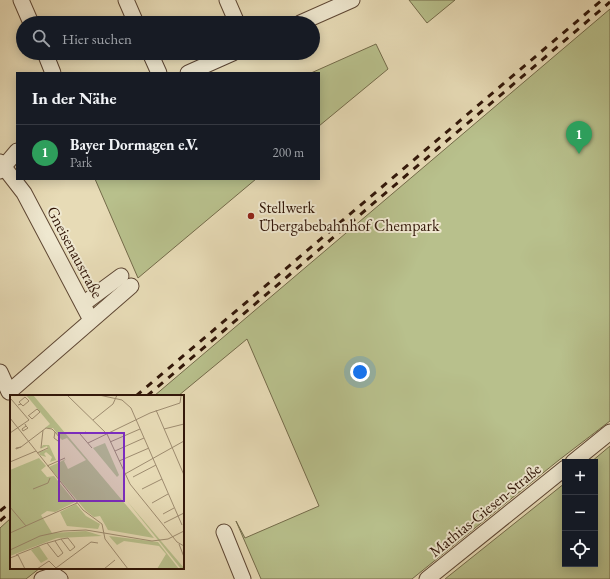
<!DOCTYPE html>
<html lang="de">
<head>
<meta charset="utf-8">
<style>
	:root { --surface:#171b24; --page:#20242c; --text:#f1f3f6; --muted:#9ea1a6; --line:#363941; --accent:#8c9099 }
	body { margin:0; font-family:"EB Garamond",serif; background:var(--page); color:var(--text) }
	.controls { position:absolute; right:12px; bottom:12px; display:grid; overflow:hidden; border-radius:0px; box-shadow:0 2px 10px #0003 }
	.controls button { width:36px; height:36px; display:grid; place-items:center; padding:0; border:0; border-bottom:1px solid var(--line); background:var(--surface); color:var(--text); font:20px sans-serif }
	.you { position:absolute; left:360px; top:372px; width:14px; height:14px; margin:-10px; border:3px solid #fff; border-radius:50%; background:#1a73e8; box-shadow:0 0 0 6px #1a73e833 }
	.badge { display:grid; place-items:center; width:26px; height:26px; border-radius:50%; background:var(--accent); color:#fff; font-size:13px; font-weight:700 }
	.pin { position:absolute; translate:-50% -33px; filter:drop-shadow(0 1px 2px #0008) }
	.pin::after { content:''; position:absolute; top:21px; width:14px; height:12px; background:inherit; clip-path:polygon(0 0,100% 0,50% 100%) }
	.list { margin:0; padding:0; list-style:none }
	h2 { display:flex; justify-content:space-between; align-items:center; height:52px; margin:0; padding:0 16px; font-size:17px }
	h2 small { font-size:13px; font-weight:400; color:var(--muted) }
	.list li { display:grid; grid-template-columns:26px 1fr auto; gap:12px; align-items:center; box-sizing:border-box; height:56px; padding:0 16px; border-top:1px solid var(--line) }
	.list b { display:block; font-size:15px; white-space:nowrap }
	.list p { margin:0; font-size:13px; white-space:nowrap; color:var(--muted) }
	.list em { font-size:13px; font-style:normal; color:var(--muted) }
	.icon { flex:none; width:22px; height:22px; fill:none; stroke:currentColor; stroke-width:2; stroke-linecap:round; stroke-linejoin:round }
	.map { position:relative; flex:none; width:610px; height:579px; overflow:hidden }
	.search { position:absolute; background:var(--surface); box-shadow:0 2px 10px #0003; left:16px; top:16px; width:304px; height:44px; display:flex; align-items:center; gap:10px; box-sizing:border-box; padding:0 14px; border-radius:22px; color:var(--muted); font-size:15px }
	.panel { position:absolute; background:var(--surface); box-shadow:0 2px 10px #0003; left:16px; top:72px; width:304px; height:108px; border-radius:0px }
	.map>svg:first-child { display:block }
	.green { fill:#b8c08c; stroke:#746b4a }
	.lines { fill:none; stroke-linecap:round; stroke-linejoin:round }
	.minor-casing { stroke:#5e4734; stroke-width:17 }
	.minor { stroke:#efe8d0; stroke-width:15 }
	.rail { stroke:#311608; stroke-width:3; stroke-dasharray:7 7; stroke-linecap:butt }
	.poi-dot { fill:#8f2418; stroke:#efe8d0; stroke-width:1.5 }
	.labels { text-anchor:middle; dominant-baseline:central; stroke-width:4; stroke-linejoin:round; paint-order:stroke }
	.poi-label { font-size:16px; fill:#311608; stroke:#efe8d0; text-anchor:start }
	.street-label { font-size:16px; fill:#311608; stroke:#efe8d0 }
	.inset-road { fill:none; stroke:#9e8c70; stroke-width:1 }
	.view { fill:#7b2cbf; fill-opacity:0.15; stroke:#7b2cbf; stroke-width:2 }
	.inset-edge { fill:none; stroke:#311608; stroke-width:2 }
</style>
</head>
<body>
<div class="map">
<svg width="610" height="579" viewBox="0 0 610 579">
	<rect width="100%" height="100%" fill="#e7dbb6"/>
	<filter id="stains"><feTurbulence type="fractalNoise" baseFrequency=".005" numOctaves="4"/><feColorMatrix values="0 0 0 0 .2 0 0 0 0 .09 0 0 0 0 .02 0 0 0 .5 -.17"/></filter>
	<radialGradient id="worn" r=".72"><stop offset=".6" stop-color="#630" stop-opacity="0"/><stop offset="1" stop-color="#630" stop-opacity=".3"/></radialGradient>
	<g class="green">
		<polygon points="409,0 455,0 427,23"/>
		<polygon points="610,9 610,421 559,460 412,579 261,579 236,521 245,538 319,506 247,339 178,396 154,396"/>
		<polygon points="376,44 388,69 319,126 319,73 311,73"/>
		<polygon points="95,179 256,179 138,278"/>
		<polygon points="610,446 610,579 445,579 565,483 565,564 595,564 595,462 591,462"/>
		<polygon points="11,518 11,568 40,568 26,579 0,579 0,528"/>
	</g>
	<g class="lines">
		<g class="minor-casing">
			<g id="minor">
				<polyline points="21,0 31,23"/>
				<polyline points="126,0 136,23"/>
				<polyline points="227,0 237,23"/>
				<polyline points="300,23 352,0"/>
				<polyline points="45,53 53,73"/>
				<polyline points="150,53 159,73"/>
				<polyline points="188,73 233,53"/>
				<polyline points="0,162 24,193 91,320"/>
				<polyline points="0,171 17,151"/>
				<polyline points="83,304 121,276"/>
				<polyline points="0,372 9,392 131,286"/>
				<polyline points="573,462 610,432"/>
				<polyline points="224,532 243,579"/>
				<polyline points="42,579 54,575 60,579"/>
				<polyline points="427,579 565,468"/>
			</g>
		</g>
		<use href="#minor" class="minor"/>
		<g class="rail">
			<polyline points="136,396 602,0"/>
			<polyline points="147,396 610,2"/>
			<polyline points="0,511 11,502"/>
			<polyline points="0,521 11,511"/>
		</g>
	</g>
	<circle class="poi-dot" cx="251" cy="216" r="4"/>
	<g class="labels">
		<g class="poi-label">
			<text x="259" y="207">Stellwerk<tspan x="259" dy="18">Übergabebahnhof Chempark</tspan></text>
		</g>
		<g class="street-label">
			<text transform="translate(75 252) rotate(62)">Gneisenaustraße</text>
			<text transform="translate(485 510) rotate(-39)">Mathias-Giesen-Straße</text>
		</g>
	</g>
	<g transform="translate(10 395)">
		<rect width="174" height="174" fill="#e7dbb6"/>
		<path d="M16,0H23L144,143L98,135L90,121L84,122L76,116L39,72L56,64L54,66L58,74L76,65L57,43L52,45L43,33H35L40,29ZM95,48L109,80L107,82L83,53ZM33,50H39L46,65L40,67L42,62L36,57L34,59L35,60L36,62L30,60L29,57L38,54L37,51L30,54ZM29,63L36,71L31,75L37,82L44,81L65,107L45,117L37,116L31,120L42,138L76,136L92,141L47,143L0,161V75ZM117,106L174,173V174H171ZM66,109L76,121L90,129L88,134L57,131L50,117ZM99,141L148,147L169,174H147L156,159L149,151L114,146L107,150ZM29,151L38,164L31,168L21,155Z" fill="#b8c08c"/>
		<path class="inset-road" d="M57,0L97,39L120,89L167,147L174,151M89,0L112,5L121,13L172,130M8,10L11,9L13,11L19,6L15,2L9,7L11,9M146,15L174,80M18,21L27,14L30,17L22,24L19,21M0,23L73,115L92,129L95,144L118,174M83,25L103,9L107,0M15,29L16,31L18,33L13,36L12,34L16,31M154,34L174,29M76,37L70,39L82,53M0,38L19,25L1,4M100,47L130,34M78,48L140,18L170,8L171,1M11,52L6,53V54L11,52L36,33L42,34L45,37L50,43L48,46L44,43L45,37M31,53L33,35M105,56L134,43M27,58L38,53M109,66L139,53M0,67L26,56M37,71L55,63M115,79L174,46M123,82L146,70M23,94L38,88L40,83M132,94L152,84M142,108L158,99M0,112L16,131M153,119L164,113M154,128L174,118M0,138L67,108M37,148L48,162L53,158L45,146M169,149L174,162M0,155L30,141L53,136L76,135L142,146L158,144L174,136M6,160L34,149L51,144L58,143L65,152L60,156L51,144M0,163L8,160L15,174M46,173L81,147L88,148M27,174L39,166L47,174M94,174L105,165"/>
		<path class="view" d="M49,38H114V106H49Z"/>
		<rect width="174" height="174" class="inset-edge"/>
	</g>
	<rect width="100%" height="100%" filter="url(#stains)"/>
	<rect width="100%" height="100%" fill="url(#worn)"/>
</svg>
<div class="controls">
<button>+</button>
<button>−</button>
<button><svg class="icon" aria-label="locate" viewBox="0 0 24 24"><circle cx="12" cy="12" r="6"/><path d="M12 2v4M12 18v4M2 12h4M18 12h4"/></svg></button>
</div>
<div class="you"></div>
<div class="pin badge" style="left:579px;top:154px;background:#2e9e5b">1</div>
<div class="search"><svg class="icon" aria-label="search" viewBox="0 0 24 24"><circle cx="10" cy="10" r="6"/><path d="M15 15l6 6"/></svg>Hier suchen</div>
<section class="panel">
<h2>In der Nähe<small></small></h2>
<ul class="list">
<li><span class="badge" style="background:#2e9e5b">1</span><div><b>Bayer Dormagen e.V.</b><p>Park</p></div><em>200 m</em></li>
</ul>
</section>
</div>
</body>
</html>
